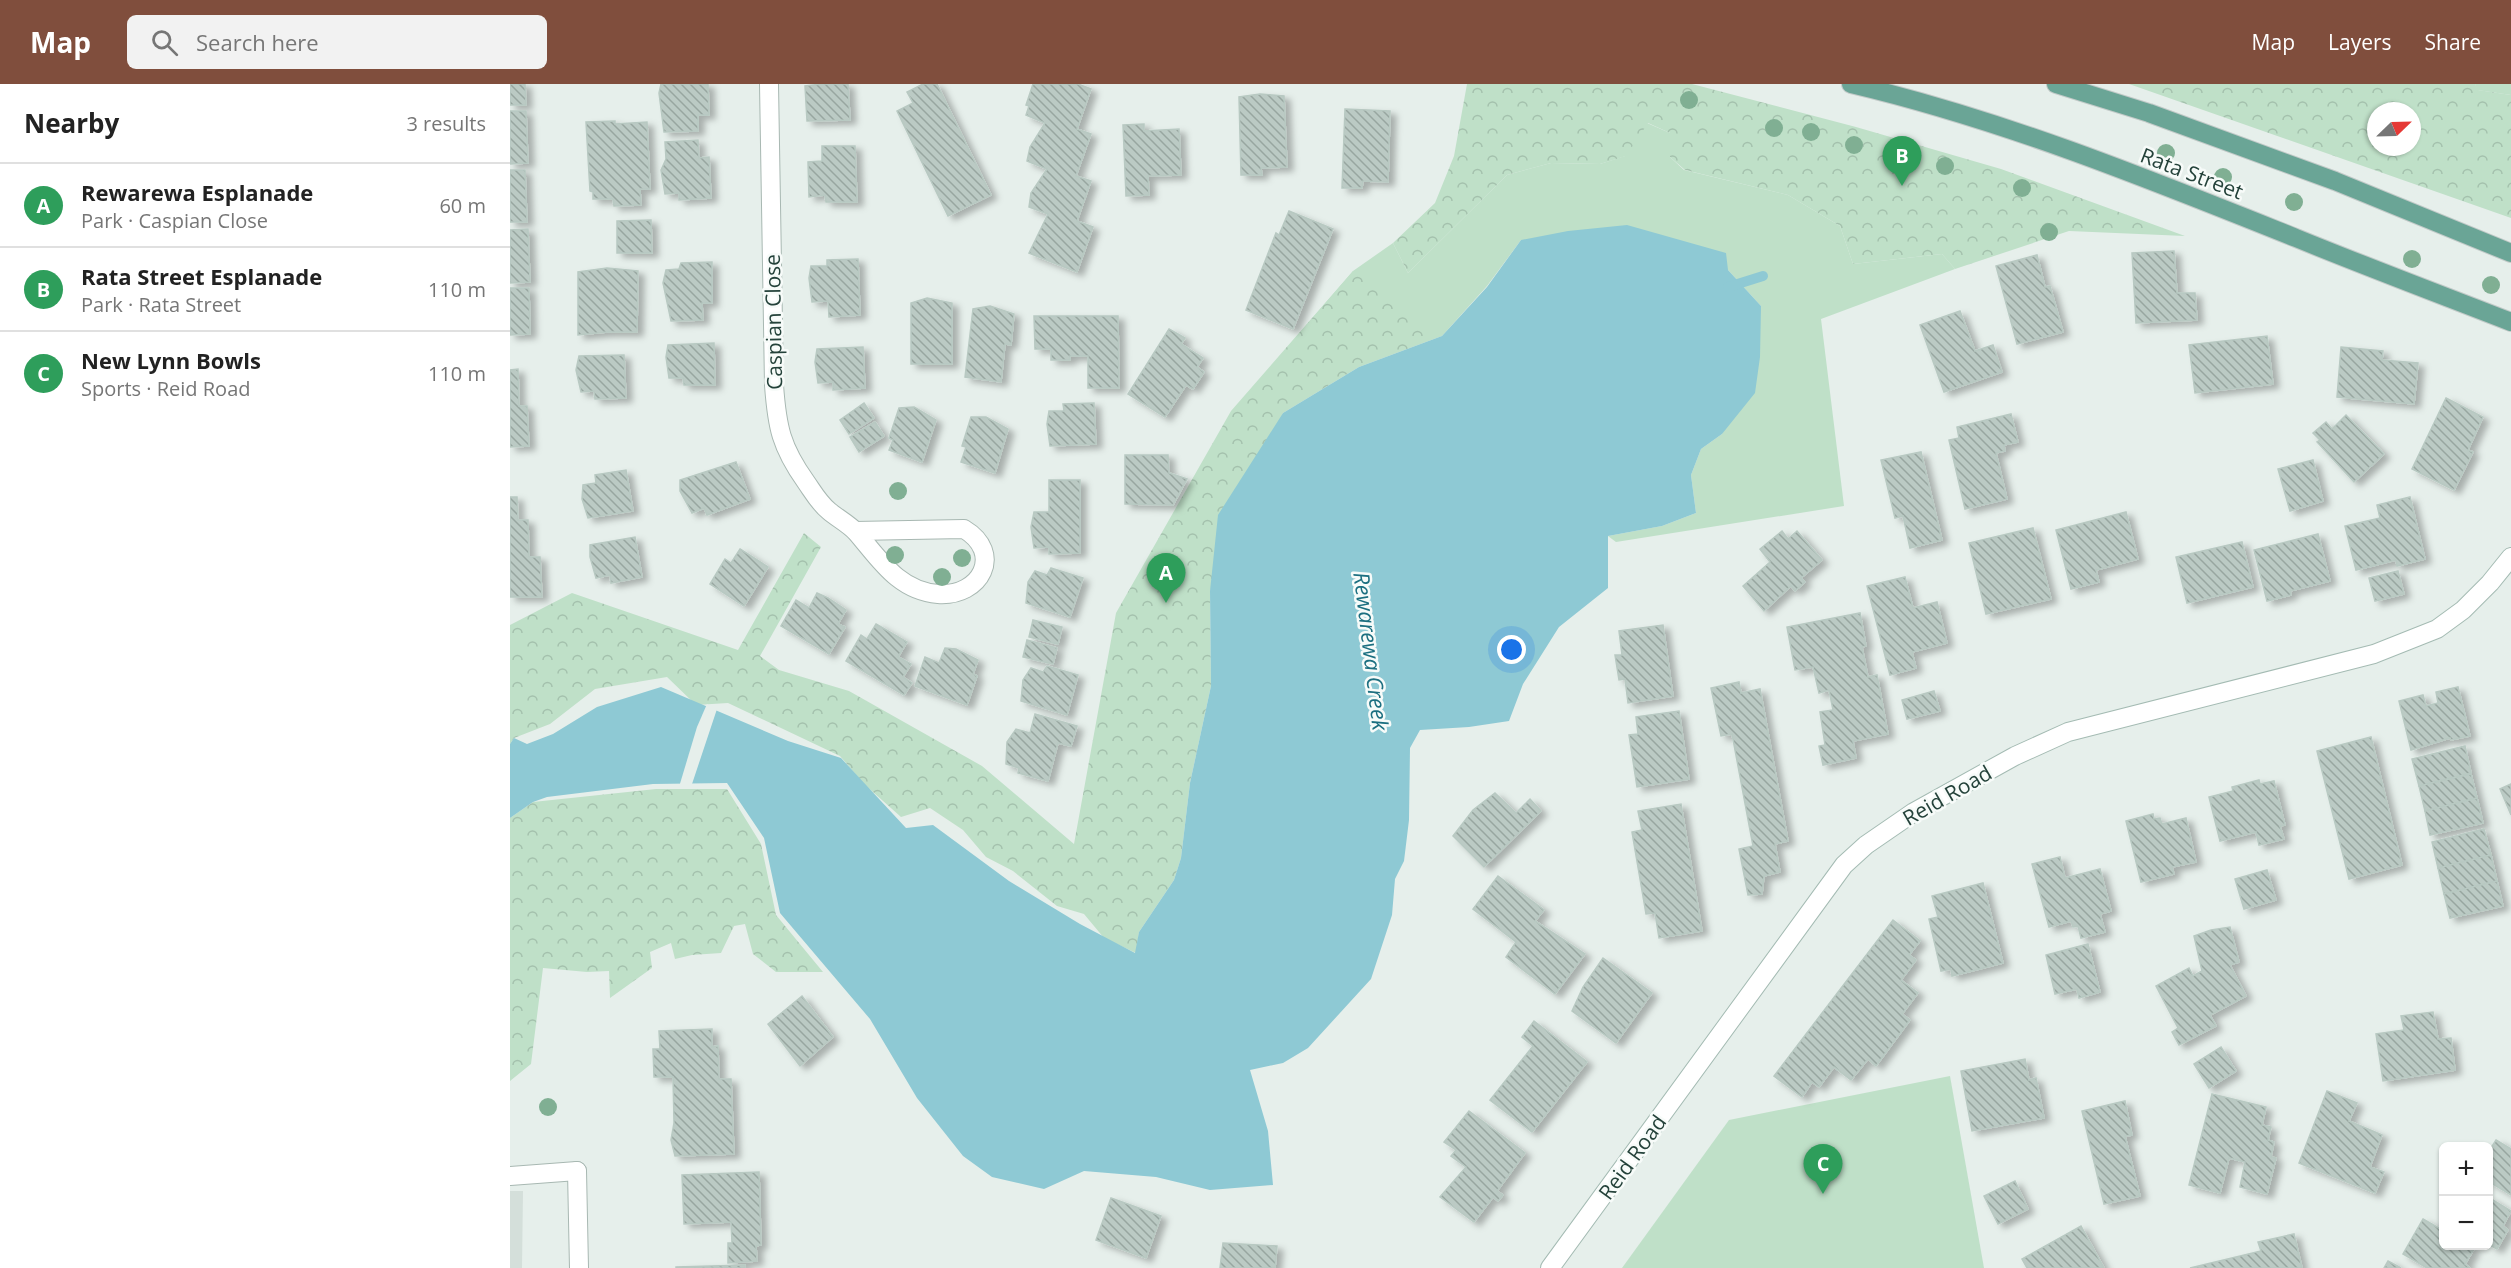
<!DOCTYPE html>
<html lang="en">
<head>
<meta charset="utf-8">
<style>
	:root { --surface:#fff; --page:#f2f2f2; --text:#222; --muted:#767676; --line:#e0e0e0; --accent:#804e3d }
	body { margin:0; font-family:"Open Sans",sans-serif; background:var(--page); color:var(--text) }
	.controls { position:absolute; right:18px; bottom:18px; display:grid; overflow:hidden; border-radius:9px; box-shadow:0 2px 4px #0004 }
	.controls button { width:54px; height:54px; display:grid; place-items:center; padding:0; border:0; border-bottom:2px solid var(--line); background:var(--surface); color:var(--text); font:30px sans-serif }
	.compass { position:absolute; left:1857px; top:18px; width:54px; height:54px; border-radius:50%; background:var(--surface); box-shadow:0 2px 4px #0004; rotate:67deg }
	.you { position:absolute; left:1002px; top:566px; width:21px; height:21px; margin:-15px; border:4px solid #fff; border-radius:50%; background:#1a73e8; box-shadow:0 0 0 9px #1a73e833 }
	.badge { display:grid; place-items:center; width:39px; height:39px; border-radius:50%; background:var(--accent); color:#fff; font-size:20px; font-weight:700 }
	.pin { position:absolute; translate:-50% -50px; filter:drop-shadow(0 2px 3px #0008) }
	.pin::after { content:''; position:absolute; top:32px; width:21px; height:18px; background:inherit; clip-path:polygon(0 0,100% 0,50% 100%) }
	.list { margin:0; padding:0; list-style:none }
	h2 { display:flex; justify-content:space-between; align-items:center; height:78px; margin:0; padding:0 24px; font-size:26px }
	h2 small { font-size:20px; font-weight:400; color:var(--muted) }
	.list li { display:grid; grid-template-columns:39px 1fr auto; gap:18px; align-items:center; box-sizing:border-box; height:84px; padding:0 24px; border-top:2px solid var(--line) }
	.list b { display:block; font-size:22px; white-space:nowrap }
	.list p { margin:0; font-size:20px; white-space:nowrap; color:var(--muted) }
	.list em { font-size:20px; font-style:normal; color:var(--muted) }
	.icon { flex:none; width:33px; height:33px; fill:none; stroke:currentColor; stroke-width:2; stroke-linecap:round; stroke-linejoin:round }
	.map { position:relative; flex:none; width:2001px; height:1184px; overflow:hidden }
	header { display:flex; align-items:center; gap:36px; box-sizing:border-box; height:84px; padding:0 30px; background:var(--accent); color:#fff }
	header strong { font-size:28px }
	nav { display:flex; gap:33px; margin-inline-start:auto; font-size:21px }
	.search { width:420px; height:54px; background:var(--page); display:flex; align-items:center; gap:15px; box-sizing:border-box; padding:0 21px; border-radius:9px; color:var(--muted); font-size:22px }
	main { display:flex }
	aside { flex:1; background:var(--surface) }
	.map>svg:first-child { display:block }
	.built { fill:#d4dfda }
	.grass { fill:#bfe0c8 }
	.forest { fill:url(#forest-crowns); fill-rule:evenodd }
	.water { fill:#8ec9d4 }
	.pier { fill:#e6efeb }
	.lines { fill:none; stroke-linecap:round; stroke-linejoin:round }
	.stream { stroke:#8ec9d4; stroke-width:10 }
	.building { fill:url(#building-back-hatch); stroke:#b8c9c2; stroke-width:1.5; filter:url(#shadow) }
	.lane-casing { stroke:#a8b8b2; stroke-width:20 }
	.street-casing { stroke:#a8b8b2; stroke-width:20 }
	.secondary-casing { stroke:#a4bbb3; stroke-width:20 }
	.primary-casing { stroke:#c2cac8; stroke-width:20 }
	.lane { stroke:#fff; stroke-width:18 }
	.street { stroke:#fff; stroke-width:18 }
	.secondary { stroke:#fff; stroke-width:18 }
	.primary { stroke:#6aa596; stroke-width:18 }
	.tree { fill:#80af93 }
	.labels { text-anchor:middle; dominant-baseline:central; stroke-width:5; stroke-linejoin:round; paint-order:stroke }
	.street-label { font-size:21px; fill:#24423a; stroke:#f7fbf9 }
	.water-label { font-size:22px; font-style:italic; fill:#1c6f80; stroke:#f7fbf9 }
</style>
</head>
<body>
<header>
<strong>Map</strong>
<div class="search"><svg class="icon" aria-label="search" viewBox="0 0 24 24"><circle cx="10" cy="10" r="6"/><path d="M15 15l6 6"/></svg>Search here</div>
<nav><a>Map</a><a>Layers</a><a>Share</a></nav>
</header>
<main>
<aside>
<h2>Nearby<small>3 results</small></h2>
<ul class="list">
<li><span class="badge" style="background:#2e9e5b">A</span><div><b>Rewarewa Esplanade</b><p>Park · Caspian Close</p></div><em>60 m</em></li>
<li><span class="badge" style="background:#2e9e5b">B</span><div><b>Rata Street Esplanade</b><p>Park · Rata Street</p></div><em>110 m</em></li>
<li><span class="badge" style="background:#2e9e5b">C</span><div><b>New Lynn Bowls</b><p>Sports · Reid Road</p></div><em>110 m</em></li>
</ul>
</aside>
<div class="map">
<svg width="2001" height="1184" viewBox="0 0 2001 1184">
	<defs>
		<pattern id="forest-crowns" width="20" height="18" patternUnits="userSpaceOnUse" patternTransform="scale(1.5)"><rect width="20" height="18" fill="#bfe0c8"/><path d="M2 6a3 3 0 1 1 6 0M12 15a3 3 0 1 1 6 0" fill="none" stroke="#a4c1ad"/></pattern>
		<pattern id="building-back-hatch" width="6" height="6" patternUnits="userSpaceOnUse" patternTransform="scale(1.5)"><rect width="6" height="6" fill="#bbcac4"/><path d="M-1 5l2 2M0 0l6 6M5-1l2 2" fill="none" stroke="#98a6a0"/></pattern>
		<filter id="shadow"><feDropShadow dx="6" dy="4" stdDeviation="3" flood-color="#0004"/></filter>
	</defs>
	<rect width="100%" height="100%" fill="#e6efeb"/>
	<polygon class="built" points="0,1107 13,1107 12,1184 0,1184"/>
	<g class="grass">
		<polygon points="1965,0 2001,0 2001,11 1967,6"/>
		<polygon points="1137,39 1160,49 1160,73 1174,86 1278,111 1330,142 1343,180 1432,170 1445,185 1311,235 1334,422 1106,458 1098,452 1152,442 1186,429 1181,391 1191,365 1212,350 1251,222 1218,186 1011,156 977,202 932,252 774,267 843,187 883,159 898,189 997,91 1041,79 1090,80 1115,72"/>
		<polygon points="1440,992 1474,1184 1112,1184 1219,1036"/>
	</g>
	<g class="forest">
		<polygon points="957,0 1182,0 1346,43 1491,85 1675,152 1559,147 1445,185 1432,170 1343,180 1330,142 1278,111 1175,86 1160,73 1160,49 1138,39 1116,72 1090,80 1041,79 997,91 898,189 883,159 925,119 944,72"/>
		<path d="M1619,0H1965L1968,6L2001,11V134ZM1866,27H1902V63H1866Z"/>
		<polygon points="843,187 932,252 849,283 773,329 700,507 701,602 680,699 671,774 664,796 629,848 626,869 594,854 574,830 547,822 503,787 476,773 453,746 420,724 391,733 354,700 330,672 218,619 186,621 157,593 85,605 40,640 4,654 0,660 0,541 62,509 228,566 294,449 311,463 250,572 269,586 339,607 472,682 564,760 606,529 721,327"/>
		<polygon points="146,705 217,705 251,760 266,831 313,888 266,888 243,870 235,840 224,842 211,869 182,871 165,875 161,859 140,868 142,884 100,914 99,887 77,888 33,884 21,980 0,997 0,734 23,718"/>
	</g>
	<polygon class="water" points="1117,141 1216,169 1218,186 1251,222 1250,273 1245,309 1212,350 1191,365 1181,391 1186,429 1152,442 1098,452 1098,504 1049,543 1013,600 999,637 959,643 910,646 900,664 899,736 894,777 885,795 882,831 861,895 798,964 773,979 740,986 758,1047 763,1101 700,1106 646,1093 574,1087 534,1105 482,1093 453,1072 407,1014 360,935 270,829 254,754 217,699 143,700 37,713 23,718 0,734 0,660 4,654 17,660 43,650 87,623 151,603 278,657 331,674 396,744 423,741 499,797 570,840 625,869 629,848 664,796 671,774 680,699 701,602 700,507 708,431 773,329 849,283 932,252 977,203 1011,156 1058,147"/>
	<polygon class="pier" points="197,620 207,625 181,703 169,703 187,643"/>
	<g class="lines">
		<polyline class="stream" points="1218,203 1253,192"/>
	</g>
	<g class="building">
		<polygon points="0,0 15,0 16,21 0,21"/>
		<polygon points="151,0 198,0 199,31 188,31 188,47 154,48 149,9"/>
		<polygon points="312,0 338,0 340,36 297,37 295,2"/>
		<polygon points="413,0 427,0 481,111 438,132 387,27 403,19 397,8"/>
		<polygon points="523,0 568,0 581,5 567,45 581,50 566,92 581,97 567,137 583,143 567,188 519,169 538,130 519,123 521,109 537,85 517,77 520,63 535,39 516,31 519,22 516,21"/>
		<polygon points="750,10 774,12 777,83 751,84 752,91 731,91 729,13"/>
		<polygon points="835,25 880,27 878,98 853,97 852,104 832,104"/>
		<polygon points="0,27 16,27 18,79 0,80"/>
		<polygon points="105,37 105,40 137,38 140,105 130,105 131,121 104,122 103,115 83,115 83,108 80,107 76,38"/>
		<polygon points="634,40 634,47 669,45 671,91 638,92 639,111 616,112 613,41"/>
		<polygon points="188,56 189,74 199,73 201,114 169,116 169,109 155,110 151,86 156,75 155,58"/>
		<polygon points="312,62 345,62 347,118 316,118 315,111 299,113 298,78 312,77"/>
		<polygon points="0,86 15,86 17,138 0,138"/>
		<polygon points="779,127 823,145 783,245 736,226 766,149 769,151"/>
		<polygon points="141,136 142,169 107,169 107,137"/>
		<polygon points="18,145 20,198 0,199 0,146"/>
		<polygon points="1664,167 1667,209 1685,209 1687,236 1626,239 1622,169"/>
		<polygon points="1527,171 1535,203 1540,202 1553,248 1507,260 1486,182"/>
		<polygon points="348,175 350,231 319,233 318,217 302,218 299,194 301,182 317,182 317,176"/>
		<polygon points="202,178 202,219 192,219 193,236 161,237 153,199 156,186 169,185 171,179"/>
		<polygon points="97,184 128,187 127,248 97,248 68,251 68,188"/>
		<polygon points="0,204 19,204 20,250 0,251"/>
		<polygon points="417,214 442,219 442,280 401,280 401,219"/>
		<polygon points="480,222 504,230 501,261 495,260 491,298 455,293 463,225"/>
		<polygon points="1450,227 1465,267 1483,261 1492,288 1434,308 1410,241"/>
		<polygon points="524,232 608,232 609,304 578,304 578,272 560,272 560,276 541,276 541,265 525,265"/>
		<polygon points="659,245 675,254 671,260 693,274 687,283 694,288 683,305 676,301 655,333 618,310"/>
		<polygon points="1757,252 1763,300 1685,309 1679,261"/>
		<polygon points="204,259 205,301 174,301 173,294 159,294 156,273 158,261"/>
		<polygon points="353,263 355,304 323,306 323,298 308,299 305,278 307,265"/>
		<polygon points="1831,263 1873,267 1872,276 1908,279 1904,320 1827,313"/>
		<polygon points="114,271 116,314 85,315 84,307 71,308 66,286 69,272"/>
		<polygon points="8,285 9,322 17,322 19,362 0,363 0,286"/>
		<polygon points="1936,314 1973,333 1958,366 1963,368 1944,406 1902,385"/>
		<polygon points="354,319 364,334 339,350 330,336"/>
		<polygon points="584,319 586,360 540,362 537,340 539,327 554,327 553,320"/>
		<polygon points="404,323 426,336 412,378 379,366 383,356 379,354 389,324"/>
		<polygon points="1501,330 1508,358 1494,361 1495,367 1486,369 1497,415 1455,425 1439,356 1449,354 1447,343"/>
		<polygon points="1836,331 1874,370 1844,398 1807,358 1810,356 1803,349 1816,338 1822,345"/>
		<polygon points="461,333 476,333 498,345 485,389 451,378 456,363 452,362"/>
		<polygon points="365,338 374,352 349,368 340,353"/>
		<polygon points="1411,368 1432,456 1400,464 1393,432 1385,434 1371,376"/>
		<polygon points="615,371 658,371 659,389 677,395 663,421 615,420"/>
		<polygon points="1803,376 1813,417 1780,427 1768,385"/>
		<polygon points="226,378 240,415 197,431 194,424 182,429 170,407 170,396"/>
		<polygon points="116,386 123,427 78,434 72,415 73,401 86,399 85,391"/>
		<polygon points="539,396 570,396 570,469 539,470 539,463 524,464 521,443 524,428 539,428"/>
		<polygon points="0,413 7,413 8,436 18,436 19,473 30,473 32,513 0,513"/>
		<polygon points="1900,413 1915,475 1887,482 1886,476 1846,486 1835,442 1870,434 1867,421"/>
		<polygon points="1616,428 1628,475 1586,486 1589,498 1561,505 1546,446"/>
		<polygon points="1523,444 1541,515 1476,530 1459,459"/>
		<polygon points="1272,447 1278,455 1287,447 1312,476 1291,494 1295,498 1285,507 1281,502 1254,527 1233,502 1260,478 1250,465"/>
		<polygon points="1808,450 1820,497 1780,507 1781,511 1757,517 1744,466"/>
		<polygon points="125,453 132,493 101,499 100,491 86,494 80,473 80,461"/>
		<polygon points="1732,458 1743,503 1677,519 1666,473"/>
		<polygon points="230,465 258,483 234,522 200,500 215,475 221,479"/>
		<polygon points="541,484 573,494 560,533 516,519 518,498 525,487 537,491"/>
		<polygon points="1888,487 1894,510 1865,517 1859,494"/>
		<polygon points="1395,493 1403,524 1427,518 1437,559 1402,568 1406,584 1380,591 1357,502"/>
		<polygon points="307,509 318,514 336,526 328,540 335,543 319,570 271,542 286,516 299,524"/>
		<polygon points="1350,529 1356,562 1352,563 1358,593 1367,591 1378,650 1343,657 1346,674 1313,681 1309,662 1315,661 1310,628 1323,626 1319,606 1309,609 1303,583 1285,586 1277,543"/>
		<polygon points="523,536 552,543 548,560 519,553"/>
		<polygon points="366,540 397,558 388,573 401,580 393,593 402,599 394,611 336,577 351,551 357,555"/>
		<polygon points="1153,541 1163,612 1118,619 1115,595 1109,596 1105,571 1112,571 1109,547"/>
		<polygon points="517,556 547,564 543,580 513,573"/>
		<polygon points="435,564 446,565 468,576 463,590 467,592 457,621 405,602 415,573 429,579"/>
		<polygon points="537,582 568,591 557,631 511,617 513,596 521,584 533,588"/>
		<polygon points="1229,598 1231,609 1250,605 1278,757 1265,760 1270,788 1254,792 1252,810 1238,811 1229,765 1243,762 1222,650 1211,652 1201,604"/>
		<polygon points="1948,603 1960,652 1941,656 1940,654 1901,666 1889,617 1913,611 1916,622 1928,619 1926,608"/>
		<polygon points="1424,607 1430,627 1397,635 1392,616"/>
		<polygon points="1169,627 1179,695 1127,703 1119,651 1128,650 1126,633"/>
		<polygon points="525,630 567,642 561,662 548,659 538,697 508,689 509,684 496,680 497,658 506,645 520,649"/>
		<polygon points="1861,653 1892,781 1839,795 1807,667"/>
		<polygon points="1955,662 1961,689 1909,702 1902,675"/>
		<polygon points="1961,690 1967,714 1915,727 1909,702"/>
		<polygon points="1749,696 1750,700 1764,697 1775,741 1770,742 1774,755 1749,761 1746,748 1710,757 1699,713 1723,707 1722,703"/>
		<polygon points="2001,700 2001,731 1990,705"/>
		<polygon points="985,709 1006,729 1020,715 1031,727 974,783 943,752 963,726"/>
		<polygon points="1967,714 1973,739 1920,751 1915,727"/>
		<polygon points="1171,720 1192,847 1149,854 1145,829 1136,830 1122,748 1132,746 1128,727"/>
		<polygon points="1643,730 1644,735 1650,734 1652,740 1676,734 1686,778 1662,783 1664,790 1631,798 1616,737"/>
		<polygon points="1974,745 1981,771 1928,784 1922,758"/>
		<polygon points="1981,771 1987,797 1934,810 1928,784"/>
		<polygon points="1550,773 1555,794 1590,785 1601,827 1590,830 1595,848 1571,854 1568,842 1563,843 1561,837 1539,843 1522,780"/>
		<polygon points="1757,786 1766,816 1734,825 1725,795"/>
		<polygon points="988,792 1034,826 1025,837 1075,870 1045,910 996,873 1006,858 963,825"/>
		<polygon points="1987,797 1993,822 1940,834 1934,810"/>
		<polygon points="1473,799 1493,879 1442,892 1441,885 1431,887 1419,835 1428,833 1422,812"/>
		<polygon points="1383,836 1410,857 1399,871 1406,876 1391,896 1408,909 1392,930 1400,936 1366,982 1358,975 1341,996 1324,983 1309,1003 1302,998 1292,1013 1264,992"/>
		<polygon points="1720,843 1729,878 1720,881 1736,912 1700,931 1706,942 1669,961 1662,948 1668,944 1646,902 1679,884 1683,892 1692,887 1684,852 1701,846"/>
		<polygon points="1578,860 1590,908 1569,914 1567,905 1545,910 1536,871"/>
		<polygon points="1093,874 1142,909 1106,959 1062,927 1073,903"/>
		<polygon points="292,912 323,953 290,982 258,940"/>
		<polygon points="1923,928 1928,955 1941,954 1945,986 1873,997 1866,950 1894,946 1891,932"/>
		<polygon points="1024,937 1077,978 1022,1048 980,1016 1023,962 1012,953"/>
		<polygon points="202,945 202,963 208,962 209,995 221,995 224,1070 165,1072 161,1056 164,1039 163,993 144,993 143,965 150,965 149,947"/>
		<polygon points="1711,963 1726,987 1699,1004 1684,980"/>
		<polygon points="1515,975 1519,996 1526,994 1534,1034 1462,1047 1451,987"/>
		<polygon points="1817,1007 1847,1019 1839,1037 1872,1051 1860,1083 1874,1088 1865,1109 1789,1079"/>
		<polygon points="1702,1010 1756,1023 1752,1041 1761,1043 1758,1056 1764,1058 1761,1073 1766,1074 1757,1110 1730,1103 1735,1078 1719,1074 1710,1109 1679,1101"/>
		<polygon points="1615,1017 1622,1051 1615,1052 1630,1112 1594,1120 1572,1027"/>
		<polygon points="959,1027 1015,1069 987,1107 993,1111 988,1117 983,1113 964,1138 930,1113 956,1083 941,1072 946,1066 934,1058"/>
		<polygon points="1986,1056 2001,1065 2001,1111 1978,1097 1978,1064 1981,1064"/>
		<polygon points="249,1088 251,1161 246,1162 247,1177 218,1179 218,1159 222,1159 221,1138 174,1140 172,1091"/>
		<polygon points="1505,1097 1518,1125 1488,1140 1474,1112"/>
		<polygon points="1978,1113 2001,1127 1993,1142 1998,1146 1987,1165 1978,1160"/>
		<polygon points="601,1114 651,1132 636,1174 586,1156"/>
		<polygon points="1913,1135 1934,1147 1934,1162 1958,1162 1964,1165 1955,1180 1960,1184 1917,1184 1893,1170"/>
		<polygon points="1571,1142 1594,1184 1517,1184 1512,1175"/>
		<polygon points="1784,1150 1792,1184 1680,1184 1751,1167 1748,1158"/>
		<polygon points="713,1159 767,1162 765,1184 710,1184"/>
		<polygon points="1878,1177 1891,1184 1874,1184"/>
		<polygon points="235,1181 235,1184 166,1184 166,1183"/>
	</g>
	<g class="lines">
		<g class="lane-casing">
			<polyline id="lane" points="0,1092 67,1087"/>
		</g>
		<g class="street-casing">
			<g id="street">
				<path d="M259,0L264,301C267,343 271,363 296,398C303,408 309,419 319,427C327,434 339,440 347,449C370,476 389,507 428,510C471,513 494,469 454,445L345,447"/>
				<polyline points="67,1087 69,1184"/>
			</g>
		</g>
		<g class="secondary-casing">
			<polyline id="secondary" points="1040,1184 1334,781 1356,761 1404,728 1505,672 1558,648 1864,570 1927,545 1953,526 1980,499 2001,473"/>
		</g>
		<g class="primary-casing">
			<g id="primary">
				<path d="M1341,0C1494,36 1641,96 1786,154C1857,183 1929,210 2001,238"/>
				<polyline points="1546,0 1639,29 1825,97 2001,169"/>
			</g>
		</g>
		<use href="#lane" class="lane"/>
		<use href="#street" class="street"/>
		<use href="#secondary" class="secondary"/>
		<use href="#primary" class="primary"/>
	</g>
	<g class="tree">
		<circle cx="1179" cy="16" r="9"/>
		<circle cx="1264" cy="44" r="9"/>
		<circle cx="1301" cy="48" r="9"/>
		<circle cx="1344" cy="61" r="9"/>
		<circle cx="1386" cy="67" r="9"/>
		<circle cx="1656" cy="69" r="9"/>
		<circle cx="1435" cy="82" r="9"/>
		<circle cx="1713" cy="93" r="9"/>
		<circle cx="1512" cy="104" r="9"/>
		<circle cx="1784" cy="118" r="9"/>
		<circle cx="1539" cy="148" r="9"/>
		<circle cx="1902" cy="175" r="9"/>
		<circle cx="1981" cy="201" r="9"/>
		<circle cx="388" cy="407" r="9"/>
		<circle cx="385" cy="471" r="9"/>
		<circle cx="452" cy="474" r="9"/>
		<circle cx="432" cy="493" r="9"/>
		<circle cx="38" cy="1023" r="9"/>
	</g>
	<g class="labels">
		<g class="street-label">
			<text transform="translate(1682 89) rotate(21)">Rata Street</text>
			<text transform="translate(263 238) rotate(-91)">Caspian Close</text>
			<text transform="translate(1437 711) rotate(-30)">Reid Road</text>
			<text transform="translate(1122 1073) rotate(-54)">Reid Road</text>
		</g>
		<g class="water-label">
			<text transform="translate(862 567) rotate(83)">Rewarewa Creek</text>
		</g>
	</g>
</svg>
<div class="controls">
<button>+</button>
<button>−</button>
</div>
<svg class="compass" viewBox="-18 -18 36 36"><path d="M0-13l5 13h-10z" fill="#e53935"/><path d="M0 13l5-13h-10z" fill="#767676"/></svg>
<div class="you"></div>
<div class="pin badge" style="left:656px;top:519px;background:#2e9e5b">A</div>
<div class="pin badge" style="left:1392px;top:102px;background:#2e9e5b">B</div>
<div class="pin badge" style="left:1313px;top:1110px;background:#2e9e5b">C</div>
</div>
</main>
</body>
</html>
